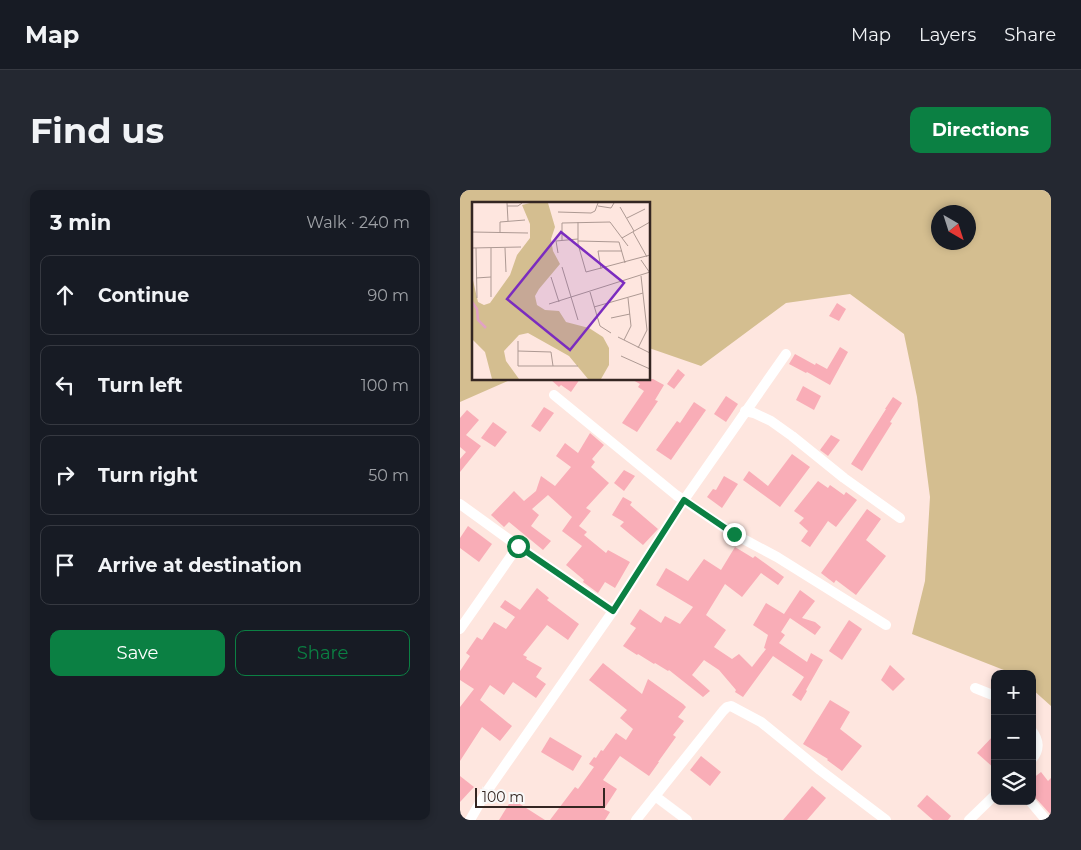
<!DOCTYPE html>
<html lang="en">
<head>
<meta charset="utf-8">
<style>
	:root { --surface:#171b24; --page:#242831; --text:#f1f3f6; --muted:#9ea1a6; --line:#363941; --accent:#0b8043 }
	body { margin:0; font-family:Montserrat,sans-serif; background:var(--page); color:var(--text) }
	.controls { position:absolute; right:15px; bottom:15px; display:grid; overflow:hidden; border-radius:10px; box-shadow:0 2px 8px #0003 }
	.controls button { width:45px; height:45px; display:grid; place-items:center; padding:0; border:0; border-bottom:1px solid var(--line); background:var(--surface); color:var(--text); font:25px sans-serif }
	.compass { position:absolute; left:471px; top:15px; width:45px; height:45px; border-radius:50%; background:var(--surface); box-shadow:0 2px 8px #0003; rotate:141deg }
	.scale { position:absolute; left:15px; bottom:12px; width:130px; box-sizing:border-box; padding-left:5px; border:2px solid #342622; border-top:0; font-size:14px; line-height:18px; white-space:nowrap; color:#342622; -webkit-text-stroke:4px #f9f9f9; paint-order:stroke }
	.stop { position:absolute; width:15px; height:15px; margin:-11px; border:4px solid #0b8043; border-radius:50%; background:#fff }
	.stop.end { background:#0b8043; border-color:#fff; box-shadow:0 1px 5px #0008 }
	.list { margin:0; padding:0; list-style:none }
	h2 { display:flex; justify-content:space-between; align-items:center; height:65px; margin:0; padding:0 20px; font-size:21px }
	h2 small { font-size:16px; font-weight:400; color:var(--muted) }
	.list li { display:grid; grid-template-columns:32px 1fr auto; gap:15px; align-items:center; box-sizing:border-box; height:80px; margin:0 10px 10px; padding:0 10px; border:1px solid var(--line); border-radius:10px }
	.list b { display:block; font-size:19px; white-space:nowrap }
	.list em { font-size:16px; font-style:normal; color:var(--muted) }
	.actions { display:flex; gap:10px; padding:15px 20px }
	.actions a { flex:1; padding:11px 0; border:1px solid var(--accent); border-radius:10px; text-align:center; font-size:18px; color:var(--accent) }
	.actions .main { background:var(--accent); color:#fff }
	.icon { flex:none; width:28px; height:28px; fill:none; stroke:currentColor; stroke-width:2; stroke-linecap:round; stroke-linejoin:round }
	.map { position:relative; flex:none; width:591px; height:630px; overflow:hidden; border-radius:10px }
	header { display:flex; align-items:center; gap:30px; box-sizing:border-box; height:70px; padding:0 25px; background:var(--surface); border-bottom:1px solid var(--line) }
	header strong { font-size:24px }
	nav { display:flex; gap:28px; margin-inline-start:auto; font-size:18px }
	.intro { display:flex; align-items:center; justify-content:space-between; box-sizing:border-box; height:120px; padding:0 30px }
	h1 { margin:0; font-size:35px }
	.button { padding:12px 22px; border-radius:10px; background:var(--accent); color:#fff; font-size:18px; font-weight:700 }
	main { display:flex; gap:30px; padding:0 30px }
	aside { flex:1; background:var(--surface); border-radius:10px; box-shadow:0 2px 8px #0003 }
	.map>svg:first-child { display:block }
	.green { fill:#d4be90; fill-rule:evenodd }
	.building { fill:#f9adb7 }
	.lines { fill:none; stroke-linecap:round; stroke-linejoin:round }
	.street { stroke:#fff; stroke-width:10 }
	.route { stroke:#0b8043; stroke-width:6 }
	.inset-river { fill:none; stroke:#e1a1c4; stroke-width:2.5 }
	.inset-road { fill:none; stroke:#ad9993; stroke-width:1 }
	.view { fill:#7b2cbf; fill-opacity:0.15; stroke:#7b2cbf; stroke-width:2.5 }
	.inset-edge { fill:none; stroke:#342622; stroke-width:2.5 }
</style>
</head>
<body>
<header>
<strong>Map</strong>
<nav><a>Map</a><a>Layers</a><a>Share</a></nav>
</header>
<div class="intro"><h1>Find us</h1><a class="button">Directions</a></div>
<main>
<aside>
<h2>3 min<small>Walk · 240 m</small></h2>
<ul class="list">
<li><svg class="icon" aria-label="ahead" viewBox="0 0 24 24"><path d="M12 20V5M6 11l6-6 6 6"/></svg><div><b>Continue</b></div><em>90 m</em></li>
<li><svg class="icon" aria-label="left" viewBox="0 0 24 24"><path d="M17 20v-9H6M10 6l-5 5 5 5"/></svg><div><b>Turn left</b></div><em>100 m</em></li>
<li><svg class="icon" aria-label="right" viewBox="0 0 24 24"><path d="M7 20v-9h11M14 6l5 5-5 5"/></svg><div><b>Turn right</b></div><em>50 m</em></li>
<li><svg class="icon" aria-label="arrive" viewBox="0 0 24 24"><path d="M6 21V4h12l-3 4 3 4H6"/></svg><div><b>Arrive at destination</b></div></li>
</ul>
<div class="actions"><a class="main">Save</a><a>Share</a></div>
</aside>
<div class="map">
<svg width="591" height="630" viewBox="0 0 591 630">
	<rect width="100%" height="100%" fill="#fee6df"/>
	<path class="green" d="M0,0H591V516L572,499V484H554L452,444L465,391L470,307L457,207L444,144L390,104L326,113L241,176L189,158V14H14V189H52L0,212ZM478,22H508V52H478Z"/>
	<g class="building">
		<polygon points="377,113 386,119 379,131 369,126"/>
		<polygon points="380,157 388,162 370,195 347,182 346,183 329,174 335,164 355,175 356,173 367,179"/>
		<polygon points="218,179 225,185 214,199 207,194"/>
		<polygon points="90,189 120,189 111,202 101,195 99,197"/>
		<polygon points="171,189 193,189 204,195 195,210 198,211 177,242 162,233 184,201 178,197 180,194"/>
		<polygon points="343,196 361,206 354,220 336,210"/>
		<polygon points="266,206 278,214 266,232 254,224"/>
		<polygon points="433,207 442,213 430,232 432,233 402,281 391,274 426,219 425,219"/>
		<polygon points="234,212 246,220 211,270 196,260 217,231 220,233"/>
		<polygon points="84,217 94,223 80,242 71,236"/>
		<polygon points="7,220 19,230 6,245 21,256 0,282 0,269 6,262 0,257 0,228"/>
		<polygon points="33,232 47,242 35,257 21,248"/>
		<polygon points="130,243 144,255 132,269 135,272 131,277 149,293 126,318 131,321 119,336 127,342 124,345 146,363 148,360 170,372 155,398 145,392 138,403 123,392 124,390 106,375 122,356 102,341 112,327 88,305 72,319 79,325 71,336 91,351 83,360 49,332 44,337 31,325 54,301 64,311 76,301 81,286 95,296 111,277 96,266 105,253 118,263"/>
		<polygon points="371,245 380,250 368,266 360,260"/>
		<polygon points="332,264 350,277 320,317 283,290 289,281 308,296"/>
		<polygon points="164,280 175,286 164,301 154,293"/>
		<polygon points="264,286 278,294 262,318 247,307 253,299 256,300"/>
		<polygon points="358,291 368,298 370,295 384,305 386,302 397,310 376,337 368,331 350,357 341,351 348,341 339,333 344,328 334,321"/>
		<polygon points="163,307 172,312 170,315 198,339 183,355 160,336 164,332 152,325"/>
		<polygon points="407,319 421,329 406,350 426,366 396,405 376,390 374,393 361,383"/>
		<polygon points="8,336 32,354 19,372 0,358 0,348"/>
		<polygon points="275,357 293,368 295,366 324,387 318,395 301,383 282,407 265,394 246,425 266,440 254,457 272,469 279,464 292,477 306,459 304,458 308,445 293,435 306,413 324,424 340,400 355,411 342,428 355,432 361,437 355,445 330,428 321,442 325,445 319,453 347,472 351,463 363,470 346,500 347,501 341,511 332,505 344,487 313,466 283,507 275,502 276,500 259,480 244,470 232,485 250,501 243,507 209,480 208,481 195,473 194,474 178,464 177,465 163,456 176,438 170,434 180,419 201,433 205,426 220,434 233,417 196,395 206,378 228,391 244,369 261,380"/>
		<polygon points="77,398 89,408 87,410 119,434 108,450 87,435 63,465 67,467 66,469 82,478 76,487 86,494 76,508 53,492 44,505 30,495 20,510 52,536 40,551 22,537 0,571 0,517 14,499 0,490 0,481 10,466 6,463 17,447 22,450 34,432 46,439 55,427 40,417 45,410 60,420"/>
		<polygon points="389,430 402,439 382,470 369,461"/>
		<polygon points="143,473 182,504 188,489 223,514 226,517 218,527 224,531 213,545 216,547 198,572 199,572 189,586 160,566 143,590 157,599 144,619 150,622 145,630 90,630 115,597 118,599 134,577 129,574 134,567 136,568 141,560 143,561 156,543 166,550 173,539 160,528 167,520 129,490"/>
		<polygon points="430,475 445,489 433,501 421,490"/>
		<polygon points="370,510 390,522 380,539 402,556 382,581 367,570 368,569 343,554"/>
		<polygon points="535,544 535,579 517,563"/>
		<polygon points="90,547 122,566 113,581 81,562"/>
		<polygon points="241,566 261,582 250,596 230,580"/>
		<polygon points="581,582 588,591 591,588 591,625 572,604 572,589"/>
		<polygon points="0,586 14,597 0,612"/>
		<polygon points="352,596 366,608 347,630 323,630"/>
		<polygon points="467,605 491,626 488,630 473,630 457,616"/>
		<polygon points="52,609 85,630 39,630"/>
	</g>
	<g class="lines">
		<g class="street">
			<polyline points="94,205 216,305 274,344 317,367 426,435"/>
			<polyline points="285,221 294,223 311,231 332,246 384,288 440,328"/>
			<polyline points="0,314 58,356 153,421"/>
			<polyline points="0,439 58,356"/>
			<polyline points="515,498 535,506"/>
			<path d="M572,541C579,550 580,560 572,569"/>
			<polyline points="195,606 227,630"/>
			<polyline points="570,611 586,630"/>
			<polyline points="10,630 25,604 153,421 224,310 326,164"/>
			<polyline points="176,630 263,521 267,517 271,516 301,532 360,580 426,630"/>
			<polyline points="509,630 535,605"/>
		</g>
	</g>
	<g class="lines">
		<polyline class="route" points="58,356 153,421 224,310 274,344"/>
	</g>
	<g transform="translate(12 12)">
		<rect width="178" height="178" fill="#fee6df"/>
		<path d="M58,1H76L83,25L79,37L81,49L88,62L67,87L63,94L65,103L73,108L87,109L94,120L117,126L131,135L137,146V163L129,177H116L97,154L56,131L47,133L32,149L34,159L47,177H20L13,150L0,137V74L6,100L12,103L18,101L38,73L45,53L58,36V22L50,3Z" fill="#d4be90"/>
		<path class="inset-river" d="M0,100L5,107L6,118L14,126"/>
		<path class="inset-road" d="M35,1L36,19M35,4H46L50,1M126,4L139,6L142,1M148,5L162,29M86,10L119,11L123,9L126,1M155,16L173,7M106,20V42L114,70L178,53M0,30L56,31M28,30V20L53,18M161,30L175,55M150,36L178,20M90,38V21L138,20L156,44M106,39L147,40L153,61M0,46L49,45M4,46L5,96M33,46L34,70M86,51L84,39L106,37M169,58L178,71M90,65L106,118M129,67L126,49H150M79,75L87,100M4,76L19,75V46M118,90L128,124L139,131M19,95V75M77,102L178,70M122,105L171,91M139,116L158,112M146,135L178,151M152,138L159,124L156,96M46,139V164H106M166,146L175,128L169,74M46,149L79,150L81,164M149,154L178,167"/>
		<path class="view" d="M89,30L152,81L98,148L35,97Z"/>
		<rect width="178" height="178" class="inset-edge"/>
	</g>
</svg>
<div class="controls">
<button>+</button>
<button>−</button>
<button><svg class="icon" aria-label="layers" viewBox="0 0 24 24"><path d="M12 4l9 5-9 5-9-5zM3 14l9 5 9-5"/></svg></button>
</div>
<svg class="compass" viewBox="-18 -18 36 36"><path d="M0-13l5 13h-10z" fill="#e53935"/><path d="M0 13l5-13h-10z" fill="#9ea1a6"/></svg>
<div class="scale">100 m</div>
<div class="stop" style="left:58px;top:356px"></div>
<div class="stop end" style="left:274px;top:344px"></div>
</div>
</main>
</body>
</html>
